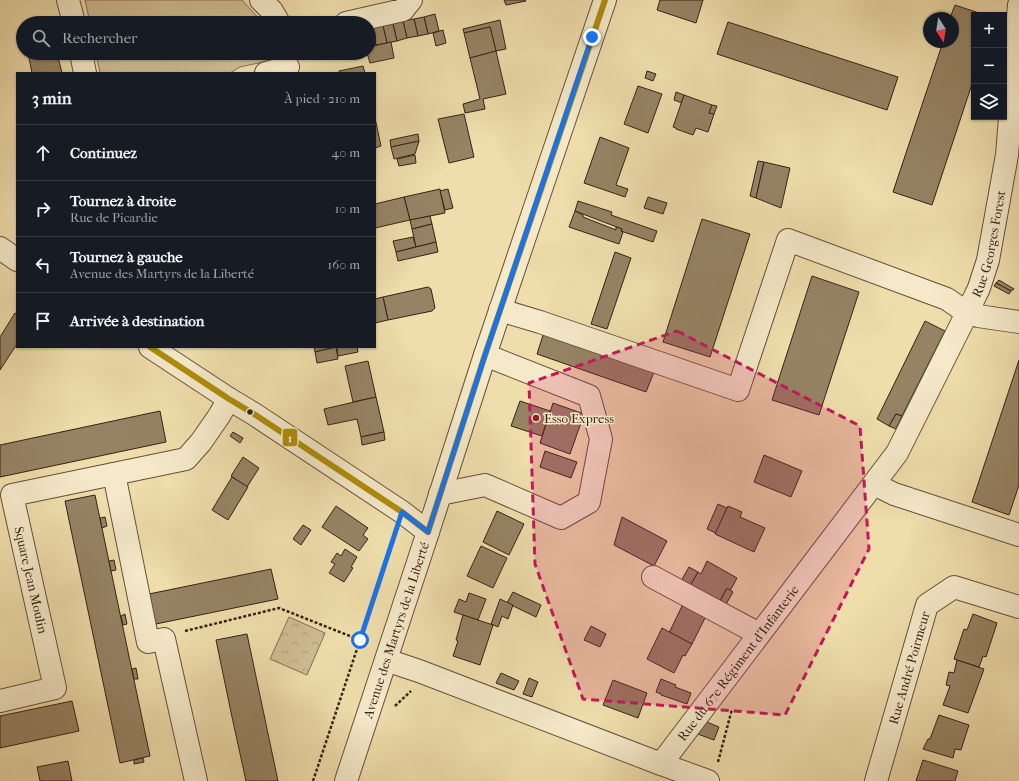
<!DOCTYPE html>
<html lang="fr">
<head>
<meta charset="utf-8">
<style>
	:root { --surface:#171b24; --page:#20242c; --text:#f1f3f6; --muted:#9ea1a6; --line:#363941 }
	body { margin:0; font-family:"IM FELL French Canon",serif; background:var(--page); color:var(--text) }
	.controls { position:absolute; right:12px; top:12px; display:grid; overflow:hidden; border-radius:0px; box-shadow:0 1px 3px #0004 }
	.controls button { width:36px; height:36px; display:grid; place-items:center; padding:0; border:0; border-bottom:1px solid var(--line); background:var(--surface); color:var(--text); font:20px sans-serif }
	.compass { position:absolute; left:923px; top:12px; width:36px; height:36px; border-radius:50%; background:var(--surface); box-shadow:0 1px 3px #0004; rotate:168deg }
	.stop { position:absolute; width:12px; height:12px; margin:-9px; border:3px solid #1a73e8; border-radius:50%; background:#fff }
	.stop.end { background:#1a73e8; border-color:#fff; box-shadow:0 1px 4px #0008 }
	.list { margin:0; padding:0; list-style:none }
	h2 { display:flex; justify-content:space-between; align-items:center; height:52px; margin:0; padding:0 16px; font-size:17px }
	h2 small { font-size:13px; font-weight:400; color:var(--muted) }
	.list li { display:grid; grid-template-columns:26px 1fr auto; gap:12px; align-items:center; box-sizing:border-box; height:56px; padding:0 16px; border-top:1px solid var(--line) }
	.list b { display:block; font-size:15px; white-space:nowrap }
	.list p { margin:0; font-size:13px; white-space:nowrap; color:var(--muted) }
	.list em { font-size:13px; font-style:normal; color:var(--muted) }
	.icon { flex:none; width:22px; height:22px; fill:none; stroke:currentColor; stroke-width:2; stroke-linecap:round; stroke-linejoin:round }
	.map { position:relative; flex:none; width:1019px; height:781px; overflow:hidden }
	.search { position:absolute; background:var(--surface); box-shadow:0 1px 3px #0004; left:16px; top:16px; width:360px; height:44px; display:flex; align-items:center; gap:10px; box-sizing:border-box; padding:0 14px; border-radius:22px; color:var(--muted); font-size:15px }
	.panel { position:absolute; background:var(--surface); box-shadow:0 1px 3px #0004; left:16px; top:72px; width:360px; height:276px; border-radius:0px }
	.map>svg:first-child { display:block }
	.grass { fill:#d0bd92; stroke:#836f54 }
	.park { fill:url(#park-crowns); stroke:#836f54 }
	.building { fill:#968364; stroke:#362115 }
	.lines { fill:none; stroke-linecap:round; stroke-linejoin:round }
	.minor-casing { stroke:#64503b; stroke-width:24 }
	.path { stroke:#362115; stroke-width:2.5; stroke-dasharray:3 2; stroke-linecap:butt }
	.minor { stroke:#f5e9c9; stroke-width:22 }
	.bus-1-casing { stroke:#f5e9c9; stroke-width:9 }
	.bus-1 { stroke:#ae8c0a; stroke-width:6 }
	.route { stroke:#1a73e8; stroke-width:5 }
	.marked { fill:#c2185b; fill-opacity:0.2; stroke:#c2185b; stroke-width:3; stroke-dasharray:8 5; stroke-linejoin:round }
	.bus-dot { fill:#362115; stroke:#f5e9c9; stroke-width:1.5 }
	.poi-dot { fill:#8f2418; stroke:#f5e9c9; stroke-width:1.5 }
	.labels { text-anchor:middle; dominant-baseline:central; stroke-width:3; stroke-linejoin:round; paint-order:stroke }
	.street-label { font-size:13px; fill:#362115; stroke:#f5e9c9 }
	.poi-label { font-size:13px; fill:#362115; stroke:#f5e9c9; text-anchor:start }
	.line-badge { stroke:#f5e9c9; stroke-width:1.5 }
	.badge-label { font-size:11px; text-anchor:middle; font-weight:bold; fill:#fff }
</style>
</head>
<body>
<div class="map">
<svg width="1019" height="781" viewBox="0 0 1019 781">
	<defs>
		<pattern id="park-crowns" width="20" height="18" patternUnits="userSpaceOnUse"><rect width="20" height="18" fill="#d0bd92"/><path d="M2 6a3 3 0 1 1 6 0M12 15a3 3 0 1 1 6 0" fill="none" stroke="#b3a27d"/></pattern>
	</defs>
	<rect width="100%" height="100%" fill="#efddac"/>
	<filter id="stains"><feTurbulence type="fractalNoise" baseFrequency=".005" numOctaves="4"/><feColorMatrix values="0 0 0 0 .2 0 0 0 0 .09 0 0 0 0 .02 0 0 0 .5 -.17"/></filter>
	<radialGradient id="worn" r=".72"><stop offset=".6" stop-color="#630" stop-opacity="0"/><stop offset="1" stop-color="#630" stop-opacity=".3"/></radialGradient>
	<g class="grass">
		<polygon points="85,0 242,0 263,23 90,23"/>
		<polygon points="96,53 275,53 277,59 240,67 230,73 100,73"/>
	</g>
	<polygon class="park" points="289,617 325,633 307,675 270,659"/>
	<g class="building">
		<polygon points="504,0 525,0 526,1 506,5"/>
		<polygon points="660,0 703,0 696,23 657,10"/>
		<polygon points="955,5 985,15 974,15 974,78 932,205 893,192 943,42 953,42 953,18 950,18"/>
		<polygon points="435,14 439,31 428,34 424,17"/>
		<polygon points="424,17 428,34 418,36 414,19"/>
		<polygon points="50,18 51,23 29,23"/>
		<polygon points="414,19 418,36 407,38 403,21"/>
		<polygon points="500,20 506,49 496,51 490,27 464,33 463,29"/>
		<polygon points="403,21 407,38 397,41 393,24"/>
		<polygon points="728,22 898,77 887,110 717,54"/>
		<polygon points="393,24 397,41 387,43 383,26"/>
		<polygon points="383,26 387,43 376,45 372,28"/>
		<polygon points="490,27 496,51 470,58 464,33"/>
		<polygon points="372,28 376,45 369,47 369,29"/>
		<polygon points="443,30 446,43 436,46 433,33"/>
		<polygon points="391,42 394,58 370,63 367,53 369,53 369,47"/>
		<polygon points="496,51 506,94 483,99 485,109 465,113 463,104 480,99 470,58"/>
		<polygon points="28,53 57,53 62,73 32,73"/>
		<polygon points="314,53 325,53 326,57 315,59"/>
		<polygon points="363,66 365,73 339,73 339,71"/>
		<polygon points="647,71 656,74 653,81 645,78"/>
		<polygon points="638,86 662,94 648,133 624,124"/>
		<polygon points="676,92 684,95 682,103 674,100"/>
		<polygon points="684,95 712,105 709,113 714,114 708,132 696,128 693,135 676,129 676,128 673,127"/>
		<polygon points="712,105 717,106 714,114 709,113"/>
		<polygon points="464,114 474,157 449,163 438,119"/>
		<polygon points="375,118 381,146 375,148"/>
		<polygon points="418,134 419,141 391,147 390,140"/>
		<polygon points="600,137 629,148 616,185 628,189 625,197 584,183"/>
		<polygon points="419,141 415,154 394,159 391,147"/>
		<polygon points="415,155 416,163 399,166 397,159"/>
		<polygon points="758,161 764,162 756,198 750,196"/>
		<polygon points="764,162 790,168 781,208 756,198"/>
		<polygon points="440,189 445,213 410,220 404,197"/>
		<polygon points="448,189 453,208 445,210 440,191"/>
		<polygon points="404,197 410,220 375,228 375,204"/>
		<polygon points="648,197 667,203 663,214 644,208"/>
		<polygon points="578,201 612,212 611,215 657,231 653,242 621,231 622,229 575,211"/>
		<polygon points="575,211 583,215 583,217 616,230 616,227 622,229 621,231 623,232 619,244 569,227"/>
		<polygon points="430,216 432,224 412,229 410,220"/>
		<polygon points="702,219 750,234 710,357 663,342"/>
		<polygon points="432,224 436,242 416,247 412,229"/>
		<polygon points="413,237 416,247 396,252 393,241"/>
		<polygon points="436,242 438,252 398,261 396,252"/>
		<polygon points="615,252 631,258 607,329 591,324"/>
		<polygon points="812,276 859,292 819,415 772,400"/>
		<polygon points="999,280 1014,289 1011,291 996,283"/>
		<polygon points="996,283 1011,291 1009,294 994,286"/>
		<polygon points="428,287 431,289 435,308 432,311 388,320 383,297"/>
		<polygon points="383,297 388,320 375,323 375,299"/>
		<polygon points="15,313 17,314 17,344 0,370 0,337"/>
		<polygon points="925,321 945,331 902,416 896,414 889,426 877,419"/>
		<polygon points="544,332 654,372 646,392 537,354"/>
		<polygon points="314,347 336,347 315,352"/>
		<polygon points="336,347 338,359 317,363 315,352"/>
		<polygon points="337,347 357,347 358,352 338,356"/>
		<polygon points="1019,360 1019,485 1009,515 972,502"/>
		<polygon points="368,361 376,397 353,402 345,366"/>
		<polygon points="376,397 384,432 361,437 357,419 328,425 324,409"/>
		<polygon points="520,401 550,411 542,436 511,426"/>
		<polygon points="553,403 584,414 570,454 540,443"/>
		<polygon points="160,411 166,442 0,477 0,445"/>
		<polygon points="896,414 902,416 896,429 889,426"/>
		<polygon points="233,432 243,438 240,443 230,436"/>
		<polygon points="384,432 385,440 362,445 361,437"/>
		<polygon points="545,451 577,462 571,478 540,467"/>
		<polygon points="764,455 802,471 791,497 754,482"/>
		<polygon points="243,457 259,468 247,487 231,476"/>
		<polygon points="232,477 248,487 228,520 212,510"/>
		<polygon points="95,495 150,756 120,763 65,501"/>
		<polygon points="718,504 727,508 716,533 707,529"/>
		<polygon points="336,506 368,528 363,535 368,539 359,551 322,527"/>
		<polygon points="728,506 742,512 740,517 765,528 754,552 715,534"/>
		<polygon points="497,511 524,524 509,555 483,542"/>
		<polygon points="105,517 107,526 102,528 100,518"/>
		<polygon points="622,517 667,541 654,566 614,545"/>
		<polygon points="303,525 311,530 301,545 293,539"/>
		<polygon points="481,546 507,558 493,588 467,576"/>
		<polygon points="345,549 357,557 351,567 353,568 344,582 329,573 335,564 331,562 337,553 341,556"/>
		<polygon points="114,560 116,570 111,571 109,561"/>
		<polygon points="707,561 737,578 730,591 727,588 719,603 690,586 698,572 701,574"/>
		<polygon points="689,567 698,572 690,586 681,581"/>
		<polygon points="271,569 278,599 151,625 144,595"/>
		<polygon points="727,588 733,592 725,606 719,603"/>
		<polygon points="513,592 541,605 536,617 507,603"/>
		<polygon points="469,593 486,599 478,620 454,612 459,599 466,602"/>
		<polygon points="500,599 513,605 508,619 502,616 498,627 491,624"/>
		<polygon points="684,602 707,614 692,644 669,633"/>
		<polygon points="125,614 127,624 123,625 121,616"/>
		<polygon points="973,614 997,623 986,657 983,656 979,667 954,659 964,629 967,630"/>
		<polygon points="463,615 493,625 480,665 453,656 458,641 456,640"/>
		<polygon points="591,626 606,634 600,647 584,640"/>
		<polygon points="662,628 692,644 685,656 683,655 674,673 647,659"/>
		<polygon points="247,634 278,781 246,781 232,717 216,640"/>
		<polygon points="957,660 984,669 968,713 943,705 950,686 946,685 949,672 954,673"/>
		<polygon points="136,668 138,679 134,679 132,669"/>
		<polygon points="501,673 519,681 514,690 496,683"/>
		<polygon points="529,678 538,682 532,697 523,694"/>
		<polygon points="661,679 676,685 675,687 691,693 687,704 661,695 661,694 656,692"/>
		<polygon points="613,680 647,693 638,718 603,705"/>
		<polygon points="72,701 79,731 0,748 0,716"/>
		<polygon points="939,715 969,725 961,750 955,749 953,758 923,749 928,739 930,739"/>
		<polygon points="697,718 719,727 714,740 692,732"/>
		<polygon points="143,758 144,762 134,764 134,760"/>
		<polygon points="923,760 958,771 955,781 916,781"/>
		<polygon points="68,761 72,781 40,781 37,767"/>
	</g>
	<g class="lines">
		<g class="minor-casing">
			<g id="minor">
				<polyline points="68,0 74,23"/>
				<polyline points="261,0 272,11 279,23"/>
				<polyline points="346,23 403,10 411,0"/>
				<polyline points="81,53 85,73"/>
				<polyline points="266,73 288,67"/>
				<polyline points="0,248 17,260"/>
				<polyline points="500,310 540,322 738,390 788,240 947,299 967,313 978,316 1019,322"/>
				<polyline points="150,347 229,399 254,414 402,512 428,532"/>
				<polyline points="114,474 148,642 164,639 196,781"/>
				<polyline points="874,484 894,494 1019,535"/>
				<polyline points="440,494 485,485 561,518 589,502 601,439 589,396 485,355"/>
				<polyline points="653,577 759,634"/>
				<path id="s1" d="M386,660L419,671L661,764L897,453L967,313L979,288L988,260L1007,155L1019,5"/>
				<polyline points="0,701 55,688 12,495 186,459 201,442 219,416 229,399"/>
				<polyline points="661,764 708,781"/>
				<path id="s2" d="M346,781L428,532L485,355L605,0"/>
				<path id="s3" d="M876,781L927,605L954,587L1019,607"/>
			</g>
		</g>
		<g class="path">
			<polyline points="185,631 279,608 360,640"/>
			<polyline points="395,706 411,691"/>
			<polyline points="718,762 732,709"/>
			<polyline points="313,781 395,535"/>
		</g>
		<use href="#minor" class="minor"/>
		<g class="bus-1-casing">
			<g id="bus-1">
				<polyline points="150,347 229,399 254,414 402,512 428,532"/>
				<polyline points="428,532 485,355 605,0"/>
			</g>
		</g>
		<use href="#bus-1" class="bus-1"/>
	</g>
	<g class="lines">
		<polyline class="route" points="360,640 402,512 428,532 485,355 592,37"/>
	</g>
	<path class="marked" d="M677,331L860,426L869,549L785,715L583,699L535,564L529,383Z"/>
	<circle class="bus-dot" cx="250" cy="412" r="3.5"/>
	<circle class="poi-dot" cx="536" cy="418" r="4"/>
	<g class="labels">
		<g class="street-label">
			<text stroke="none"><textPath href="#s1" startOffset="914">Rue Georges Forest</textPath></text>
			<text transform="translate(31 580) rotate(77)">Square Jean Moulin</text>
			<text stroke="none"><textPath href="#s2" startOffset="159">Avenue des Martyrs de la Liberté</textPath></text>
			<text stroke="none"><textPath href="#s1" startOffset="421">Rue du 67e Régiment d'Infanterie</textPath></text>
			<text stroke="none"><textPath href="#s3" startOffset="118">Rue André Poirmeur</textPath></text>
		</g>
		<g class="poi-label">
			<text x="544" y="418">Esso Express</text>
		</g>
	</g>
	<rect class="line-badge" x="282" y="428" width="16" height="19" rx="4" fill="#ae8c0a"/>
	<g class="badge-label">
		<text x="290" y="442">1</text>
	</g>
	<rect width="100%" height="100%" filter="url(#stains)"/>
	<rect width="100%" height="100%" fill="url(#worn)"/>
</svg>
<div class="controls">
<button>+</button>
<button>−</button>
<button><svg class="icon" aria-label="layers" viewBox="0 0 24 24"><path d="M12 4l9 5-9 5-9-5zM3 14l9 5 9-5"/></svg></button>
</div>
<svg class="compass" viewBox="-18 -18 36 36"><path d="M0-13l5 13h-10z" fill="#e53935"/><path d="M0 13l5-13h-10z" fill="#9ea1a6"/></svg>
<div class="stop" style="left:360px;top:640px"></div>
<div class="stop end" style="left:592px;top:37px"></div>
<div class="search"><svg class="icon" aria-label="search" viewBox="0 0 24 24"><circle cx="10" cy="10" r="6"/><path d="M15 15l6 6"/></svg>Rechercher</div>
<section class="panel">
<h2>3 min<small>À pied · 210 m</small></h2>
<ul class="list">
<li><svg class="icon" aria-label="ahead" viewBox="0 0 24 24"><path d="M12 20V5M6 11l6-6 6 6"/></svg><div><b>Continuez</b></div><em>40 m</em></li>
<li><svg class="icon" aria-label="right" viewBox="0 0 24 24"><path d="M7 20v-9h11M14 6l5 5-5 5"/></svg><div><b>Tournez à droite</b><p>Rue de Picardie</p></div><em>10 m</em></li>
<li><svg class="icon" aria-label="left" viewBox="0 0 24 24"><path d="M17 20v-9H6M10 6l-5 5 5 5"/></svg><div><b>Tournez à gauche</b><p>Avenue des Martyrs de la Liberté</p></div><em>160 m</em></li>
<li><svg class="icon" aria-label="arrive" viewBox="0 0 24 24"><path d="M6 21V4h12l-3 4 3 4H6"/></svg><div><b>Arrivée à destination</b></div></li>
</ul>
</section>
</div>
</body>
</html>
